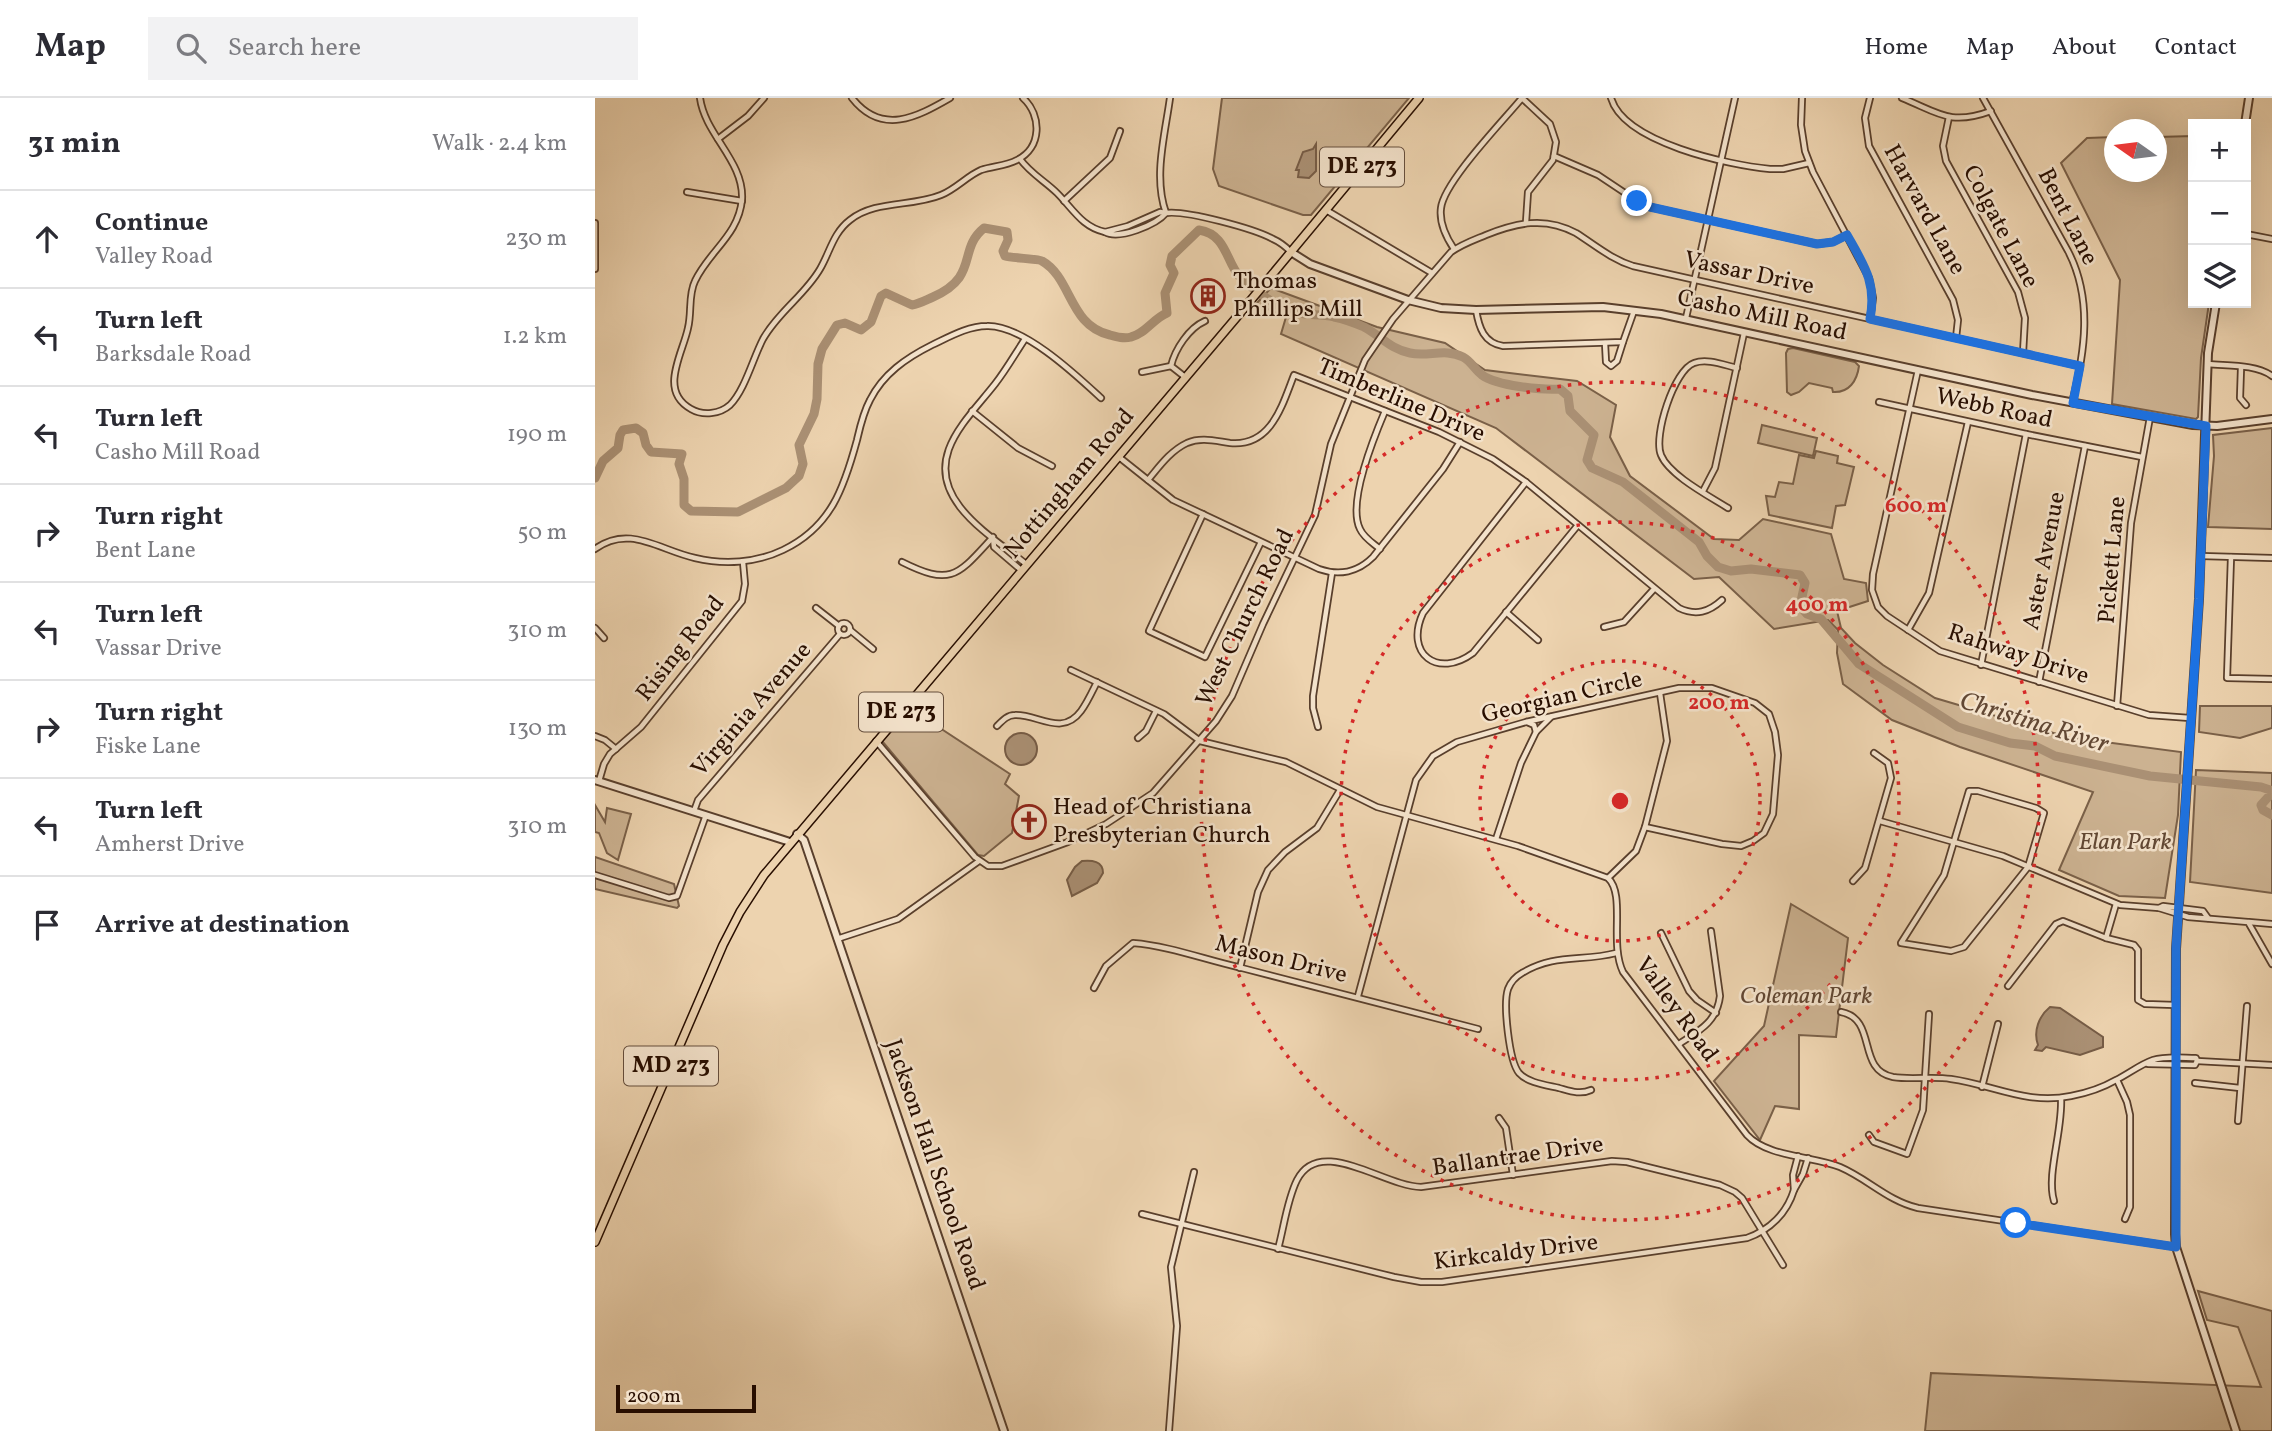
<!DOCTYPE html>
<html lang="en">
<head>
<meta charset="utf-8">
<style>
	:root { --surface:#fff; --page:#f2f2f3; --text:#2b2b33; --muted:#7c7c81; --line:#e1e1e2 }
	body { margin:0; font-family:Vollkorn,serif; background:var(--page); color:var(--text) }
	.controls { position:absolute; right:21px; top:21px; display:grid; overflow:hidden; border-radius:0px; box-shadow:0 7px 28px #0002 }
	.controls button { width:63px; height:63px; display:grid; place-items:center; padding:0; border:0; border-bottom:2px solid var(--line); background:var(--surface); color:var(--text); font:35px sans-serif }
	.compass { position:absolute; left:1509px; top:21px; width:63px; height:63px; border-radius:50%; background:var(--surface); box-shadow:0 7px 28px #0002; rotate:284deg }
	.scale { position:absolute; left:21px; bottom:18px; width:140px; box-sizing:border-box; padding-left:7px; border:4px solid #280e00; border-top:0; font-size:19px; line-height:24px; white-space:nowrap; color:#280e00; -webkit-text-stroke:5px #f3e2cb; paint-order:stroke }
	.stop { position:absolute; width:21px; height:21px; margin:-16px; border:5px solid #1a73e8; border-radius:50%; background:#fff }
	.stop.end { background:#1a73e8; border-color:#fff; box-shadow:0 2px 7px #0008 }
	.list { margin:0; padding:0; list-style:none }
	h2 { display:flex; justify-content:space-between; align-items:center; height:91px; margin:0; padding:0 28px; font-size:30px }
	h2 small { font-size:23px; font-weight:400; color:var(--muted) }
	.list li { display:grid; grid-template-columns:46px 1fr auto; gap:21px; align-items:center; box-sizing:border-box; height:98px; padding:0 28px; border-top:2px solid var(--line) }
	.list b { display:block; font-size:26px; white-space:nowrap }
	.list p { margin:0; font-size:23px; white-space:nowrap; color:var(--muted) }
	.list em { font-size:23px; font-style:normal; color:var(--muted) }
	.icon { flex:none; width:38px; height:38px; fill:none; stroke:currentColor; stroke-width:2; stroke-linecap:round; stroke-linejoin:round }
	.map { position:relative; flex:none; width:1677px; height:1333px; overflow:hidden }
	header { display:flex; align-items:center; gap:42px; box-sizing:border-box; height:98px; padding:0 35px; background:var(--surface); border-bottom:2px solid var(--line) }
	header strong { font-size:33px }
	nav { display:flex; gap:38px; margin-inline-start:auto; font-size:24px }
	.search { width:490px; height:63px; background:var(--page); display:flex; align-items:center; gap:18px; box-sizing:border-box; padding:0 24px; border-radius:0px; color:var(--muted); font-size:26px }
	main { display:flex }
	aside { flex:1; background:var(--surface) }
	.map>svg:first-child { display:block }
	.green { fill:#ccb291; stroke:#7a6048; stroke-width:2 }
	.water { fill:#aa9074; stroke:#765c46; stroke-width:2 }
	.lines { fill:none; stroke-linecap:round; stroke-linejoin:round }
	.river { stroke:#aa9074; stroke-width:9 }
	.minor-casing { stroke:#593f2c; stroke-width:8 }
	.tertiary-casing { stroke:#593f2c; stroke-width:10 }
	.primary-casing { stroke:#280e00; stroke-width:10 }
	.minor { stroke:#f3e2cb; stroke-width:4.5 }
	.tertiary { stroke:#f3e2cb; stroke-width:6 }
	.primary { stroke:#edd3af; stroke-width:7 }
	.route { stroke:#1a73e8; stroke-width:9 }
	.ring { fill:none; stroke:#d62828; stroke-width:3.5; stroke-dasharray:3.5 7 }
	.labels { text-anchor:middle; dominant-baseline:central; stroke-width:5; stroke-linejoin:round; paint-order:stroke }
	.shield { fill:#f3e2cb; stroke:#654e3d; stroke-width:2 }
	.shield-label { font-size:23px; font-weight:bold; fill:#280e00 }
	.street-label { font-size:24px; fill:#280e00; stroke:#f3e2cb }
	.poi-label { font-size:24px; fill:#280e00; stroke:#f3e2cb; text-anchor:start }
	.park-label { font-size:24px; font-style:italic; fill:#614733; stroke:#f3e2cb }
	.water-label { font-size:26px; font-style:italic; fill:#624834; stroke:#f3e2cb }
	.centre { fill:#d62828; stroke:#f3e2cb; stroke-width:3.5 }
	.ring-label { font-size:21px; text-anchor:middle; font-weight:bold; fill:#d62828; stroke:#f3e2cb; stroke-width:5; stroke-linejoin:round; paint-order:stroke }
</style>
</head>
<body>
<header>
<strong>Map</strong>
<div class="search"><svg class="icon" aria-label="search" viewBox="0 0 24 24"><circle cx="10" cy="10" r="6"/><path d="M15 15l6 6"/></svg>Search here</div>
<nav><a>Home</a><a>Map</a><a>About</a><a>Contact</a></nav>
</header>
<main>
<aside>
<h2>31 min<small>Walk · 2.4 km</small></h2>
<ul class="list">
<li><svg class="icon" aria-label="ahead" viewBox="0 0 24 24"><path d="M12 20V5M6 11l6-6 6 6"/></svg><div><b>Continue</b><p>Valley Road</p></div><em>230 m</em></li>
<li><svg class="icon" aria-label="left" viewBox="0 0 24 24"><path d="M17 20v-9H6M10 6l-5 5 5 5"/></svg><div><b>Turn left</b><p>Barksdale Road</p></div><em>1.2 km</em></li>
<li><svg class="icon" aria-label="left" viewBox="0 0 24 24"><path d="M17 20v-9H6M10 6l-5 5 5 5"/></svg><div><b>Turn left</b><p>Casho Mill Road</p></div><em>190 m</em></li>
<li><svg class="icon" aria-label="right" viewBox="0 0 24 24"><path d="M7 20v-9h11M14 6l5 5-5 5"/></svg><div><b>Turn right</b><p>Bent Lane</p></div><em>50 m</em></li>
<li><svg class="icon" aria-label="left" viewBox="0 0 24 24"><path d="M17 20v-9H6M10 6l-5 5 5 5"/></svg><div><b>Turn left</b><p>Vassar Drive</p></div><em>310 m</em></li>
<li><svg class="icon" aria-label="right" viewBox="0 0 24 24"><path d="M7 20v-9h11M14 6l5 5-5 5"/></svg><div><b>Turn right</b><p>Fiske Lane</p></div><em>130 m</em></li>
<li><svg class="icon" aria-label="left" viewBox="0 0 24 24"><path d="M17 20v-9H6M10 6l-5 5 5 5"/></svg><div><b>Turn left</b><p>Amherst Drive</p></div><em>310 m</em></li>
<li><svg class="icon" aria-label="arrive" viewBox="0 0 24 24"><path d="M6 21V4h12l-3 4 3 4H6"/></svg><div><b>Arrive at destination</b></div></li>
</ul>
</aside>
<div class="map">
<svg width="1677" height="1333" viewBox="0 0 1677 1333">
	<rect width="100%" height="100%" fill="#edd3af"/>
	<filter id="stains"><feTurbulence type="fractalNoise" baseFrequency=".00286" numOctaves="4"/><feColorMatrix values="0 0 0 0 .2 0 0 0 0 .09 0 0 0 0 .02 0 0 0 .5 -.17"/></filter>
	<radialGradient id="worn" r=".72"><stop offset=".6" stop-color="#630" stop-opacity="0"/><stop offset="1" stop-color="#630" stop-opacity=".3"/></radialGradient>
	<g class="green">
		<polygon points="627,0 814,0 716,117 708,117 624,88 618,71"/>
		<polygon points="1598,38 1598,205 1614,205 1606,260 1603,319 1601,321 1517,306 1525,182 1466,65 1492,40 1519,39 1520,74 1562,74 1562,39"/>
		<polygon points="676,190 782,229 850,245 890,272 982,283 1021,307 1015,339 1035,378 1119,441 1144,442 1168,421 1236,436 1249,481 1271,485 1273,503 1242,513 1246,530 1260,545 1288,567 1340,600 1472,639 1586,654 1583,717 1570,800 1524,798 1464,772 1498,694 1365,649 1297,622 1248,586 1242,555 1243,532 1233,522 1179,531 1124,479 1099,481 901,330 686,236 691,219 661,206"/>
		<path d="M1198,250L1260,264L1264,268C1262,283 1254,295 1238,294L1237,290L1214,285L1204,294L1196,297L1192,294L1191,255L1193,251Z"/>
		<polygon points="1167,327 1222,340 1218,358 1163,345"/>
		<polygon points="1677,330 1677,431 1613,429 1619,358 1618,337"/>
		<polygon points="1221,353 1243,358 1242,365 1259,369 1250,407 1241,408 1237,430 1174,417 1171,398 1180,399 1184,384 1198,386 1204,357 1219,360"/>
		<polygon points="1605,608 1677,608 1677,630 1645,640 1604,634"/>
		<polygon points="316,611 415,676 410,686 424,698 417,735 389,758 383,757 287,643"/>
		<polygon points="1601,672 1677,675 1677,795 1595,784"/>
		<polygon points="0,707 10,724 12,710 36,716 23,762 12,755 4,735 0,734"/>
		<polygon points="0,759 79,786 84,808 82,810 0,791"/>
		<polygon points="1196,806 1253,840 1241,939 1204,937 1204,1011 1180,1008 1165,1042 1119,983 1169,928"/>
		<polygon points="1603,1193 1677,1213 1677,1333 1330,1333 1336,1275 1666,1289 1643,1229 1612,1222"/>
	</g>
	<g class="water">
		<polygon points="721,46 721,73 714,80 703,79 704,72 701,72 708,54 718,51"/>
		<circle cx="426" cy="651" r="16"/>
		<path d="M487,763C497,762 508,763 508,775L502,785L477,798L472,782L480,769Z"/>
		<path d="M1455,909L1465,910L1508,939V949L1485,957L1451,949L1447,953L1440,952L1443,947C1438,933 1444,918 1455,909Z"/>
	</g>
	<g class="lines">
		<path class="river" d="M0,380L8,363L23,350L25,337L28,332L41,330L48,335L51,347L56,354L87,356L84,366L89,381V407L96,413L143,414L191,390L204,378L208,366L204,347L219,316L222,301L223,266L227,251L242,227L250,225L266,232L276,224L286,198L291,195L317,207C324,206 331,202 338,199C385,178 362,152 389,130L412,134L413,142L408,153L410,158C417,160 444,161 447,163C477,180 474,228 515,237C522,239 529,241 536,239C550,236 559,220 572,215L570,195L579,175L575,167L577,158L604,132C631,136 631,163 644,178C654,189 679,206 692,212C708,219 724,215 739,219C749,221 760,225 769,229C786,238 795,251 815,255C833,259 850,250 868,259C876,263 880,272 887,277C902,288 946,292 965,291L973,298L975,313L999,337L992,362L997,370L1028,384L1104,444L1112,458L1123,469L1136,473L1156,471L1205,477L1210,485L1205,508L1212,516L1226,521L1264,566L1363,629L1415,645L1440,648L1460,658L1555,678L1666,689L1675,692L1676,696L1666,707L1668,712L1677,717"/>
		<g class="minor-casing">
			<g id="minor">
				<path d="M105,0C110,37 149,63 147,101C144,137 114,153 100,183C93,197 97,214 93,230C88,255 63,293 96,311C108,318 125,316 135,307C150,292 158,260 168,241C183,214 210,197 225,171C235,154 238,135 255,122C280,102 317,109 346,97C361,91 372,78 386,72C398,68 411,68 422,62C447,50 447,17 428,0"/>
				<path d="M257,0C287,38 322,19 355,0"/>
				<path d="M575,0C570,37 558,79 571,115C591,112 660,131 678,141C685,144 691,149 696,154"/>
				<polyline points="927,0 955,26 961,44 958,62 933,94 931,124"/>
				<path d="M1016,0C1029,45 1134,67 1175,71H1188L1214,65"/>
				<polyline points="1207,0 1206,27 1210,53 1218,74 1274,180 1278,200 1275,220"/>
				<polyline points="1275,0 1270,20 1274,48 1358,202 1363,222 1361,240"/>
				<path d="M1307,0C1344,15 1355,28 1396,13"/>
				<path d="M1388,0L1473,153C1498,201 1490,254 1477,305"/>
				<polyline points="1354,19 1348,48 1351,63 1423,194 1430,220 1428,255"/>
				<polyline points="123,41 153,18 169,0"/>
				<polyline points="959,58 1003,77 1042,103 1055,109 1222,146 1238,144 1252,137"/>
				<path d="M425,61C436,76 450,83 462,95C478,111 487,129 510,134"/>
				<polyline points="92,94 147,103"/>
				<polyline points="469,103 515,60 525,33"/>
				<polyline points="731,112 837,175"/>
				<path d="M565,114L571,115C561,127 524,142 510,134L533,128Z"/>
				<polyline points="0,125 0,171"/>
				<polyline points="1651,136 1677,141"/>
				<path d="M859,151C851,139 844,125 846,110C849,84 908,23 927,0"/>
				<path d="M881,212C884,230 889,245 908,248L1028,244L1039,213"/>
				<polyline points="1091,220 1140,0"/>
				<path d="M430,241C420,256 411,272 400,286C371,323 327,360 365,409C383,432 410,449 431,466"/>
				<polyline points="1010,245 1011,264 1016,268 1022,263 1028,244"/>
				<path d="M1613,266C1632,268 1661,266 1677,278"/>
				<polyline points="1646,270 1645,300 1651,307"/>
				<polyline points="1323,272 1278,476 1277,492 1283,509 1292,518 1345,553 1554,617 1595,620"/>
				<polyline points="547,274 576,268"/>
				<path d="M590,279L576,268C580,251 594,230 610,223"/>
				<polyline points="1284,304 1431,336 1547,359"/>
				<polyline points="377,313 423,350 457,368"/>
				<path d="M524,359L578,402L724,471C744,478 763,474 778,459L848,371L865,344"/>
				<path d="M553,382C564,369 575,353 592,345C606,339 620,343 635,345C676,349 687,308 699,277L844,334L898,361L931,384L1084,510C1101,518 1114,514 1127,502"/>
				<path d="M931,384L828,515C809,556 843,581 878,555L983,427"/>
				<polyline points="1108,393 1120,370 1149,235"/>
				<path d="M1133,410C1114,398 1074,377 1066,357C1058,338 1079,272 1099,265C1112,260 1129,267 1142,270"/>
				<polyline points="608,416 554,533 610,559 666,444"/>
				<polyline points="398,440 399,449 426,472"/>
				<path d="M0,451C34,426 64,452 100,460C129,467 161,465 188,452C236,429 249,390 262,342C265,329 268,315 275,302C288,276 311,260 337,247C354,239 373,228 392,228C428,227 480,276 506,300"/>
				<path d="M785,451C778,445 769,440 765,431C752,405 779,339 790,313"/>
				<polyline points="1606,458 1677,460"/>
				<polyline points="1636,459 1632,580 1677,581"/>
				<path d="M307,464C357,489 363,477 398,439"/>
				<polyline points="221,510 244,528"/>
				<polyline points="911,514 943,542"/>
				<circle cx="249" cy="531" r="6"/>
				<polyline points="1009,529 1029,524 1059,491"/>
				<polyline points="0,530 9,540"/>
				<polyline points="255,532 278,551"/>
				<polyline points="1313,532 1334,495 1373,324"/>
				<polyline points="1386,567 1431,336"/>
				<path d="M476,572L569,616L605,643L691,664L782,709L923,748L1013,780C1031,797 1014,845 1028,874L1152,1037C1172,1059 1217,1058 1245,1069C1273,1081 1293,1103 1323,1110L1581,1149"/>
				<polyline points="1444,584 1490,348"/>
				<polyline points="1522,608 1536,425 1555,319"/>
				<polyline points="932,624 939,627 941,634 956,619"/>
				<path d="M402,628C407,623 412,617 420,617C443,616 467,639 486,613C492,605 497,594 502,584"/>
				<polyline points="723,629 718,610 718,598 737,475"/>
				<polyline points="0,638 10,642 21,651"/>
				<polyline points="543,640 551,633 561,613"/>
				<path d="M281,643L380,759L393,768H407L473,744L511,726L558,695L621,623L637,598L668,526L720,417L736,346L770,262L798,221L856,154C867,146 879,142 891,137C921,125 950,118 981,135C1000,147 1016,161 1038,168L1485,268"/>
				<polyline points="4,683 9,666 15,656 46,629 147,503 150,486 148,464"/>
				<polygon points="1374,693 1383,693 1441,710 1449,715 1433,769 1369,849 1356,853 1306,845 1349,777"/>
				<polyline points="99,713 103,702 245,536"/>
				<polyline points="1285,723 1408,758 1525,807 1564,810 1568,808 1608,813 1613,820"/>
				<polyline points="901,741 926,665 941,634"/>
				<polyline points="0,777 74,800 82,798 111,717"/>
				<polyline points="1013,780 1041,753 1050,729 1072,643 1065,595"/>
				<polyline points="1258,783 1270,770 1296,680 1293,665 1279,655"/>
				<polyline points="1564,810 1593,819 1653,824 1677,866"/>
				<polyline points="1654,824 1677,826"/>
				<polyline points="1066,835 1094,893 1102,902 1121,915"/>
				<polyline points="1511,840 1521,806"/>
				<polyline points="242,841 303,821 384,763"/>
				<polyline points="645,870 663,794 673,772 690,754 722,730 745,692"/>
				<polyline points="1413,888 1461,826 1468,823 1511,840 1539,847 1543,852 1543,902 1550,906 1580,907"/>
				<path d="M499,890L511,868L538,845C574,848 608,861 643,869C723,889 803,910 883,931"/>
				<polyline points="763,898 821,682 838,658 862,644 931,624 1084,590 1117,590 1160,605 1174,616 1180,634 1183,657 1178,716 1169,735 1158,743 1146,748 1127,746 1050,729"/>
				<path d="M1246,914C1283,921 1261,972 1298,979C1317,982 1337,978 1356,981C1399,987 1431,1007 1476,998C1492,995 1507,990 1521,982C1533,976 1546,966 1558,962C1571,958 1588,960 1601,960L1602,963L1600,967L1553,966"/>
				<path d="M1084,946C1104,933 1122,924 1125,898L1116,833"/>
				<polyline points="1602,963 1677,967"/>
				<polyline points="1522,982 1532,1004 1535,1017 1535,1109 1530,1121"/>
				<polyline points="1600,985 1645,990"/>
				<polyline points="1387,989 1403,926"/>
				<path d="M996,992C985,997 975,993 964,990C951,987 933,985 924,975C914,963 908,906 913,891C916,883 920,879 927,875C960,855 987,864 1021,855"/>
				<polyline points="904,1020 911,1030 918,1077"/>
				<polyline points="1643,1023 1652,908"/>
				<polyline points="1274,1037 1279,1044 1312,1056 1328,1012 1334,916"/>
				<polyline points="1203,1058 1198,1077 1199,1092 1208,1076 1213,1060"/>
				<path d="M1459,1103C1451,1077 1468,1032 1466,1000"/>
				<path d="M547,1116L799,1179L826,1184H847L1152,1140C1175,1132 1192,1115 1199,1092"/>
				<path d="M683,1151C689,1129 692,1102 702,1082C725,1037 788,1088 826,1089L1017,1063L1032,1064L1125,1087L1140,1094L1147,1100L1188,1167"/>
				<polyline points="574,1333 582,1228 576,1169 599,1074"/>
			</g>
		</g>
		<g class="tertiary-casing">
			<g id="tertiary">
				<polyline points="1650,26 1654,0"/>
				<polyline points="696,154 715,166 813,202 846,210 881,212 1008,209 1066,216 1437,297 1598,327 1622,328 1677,321"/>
				<polyline points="1621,205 1613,255 1604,501 1581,851 1580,1136 1581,1149 1641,1333"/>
				<polyline points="0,682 195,744"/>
				<polyline points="202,736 209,742 409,1333"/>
			</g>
		</g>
		<g class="primary-casing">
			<polyline id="primary" points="0,1144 128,847 145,814 169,777 641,220 824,0"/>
		</g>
		<use href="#minor" class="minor"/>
		<use href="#tertiary" class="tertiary"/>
		<use href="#primary" class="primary"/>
	</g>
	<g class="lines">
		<path class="route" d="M1042,103L1055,109L1222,146L1238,144L1252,137C1269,167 1282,185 1275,221L1485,268L1478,305L1611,328L1604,501L1581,850V1149L1421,1125"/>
	</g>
	<g class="ring">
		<circle cx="1025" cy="703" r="140"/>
		<circle cx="1025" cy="703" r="279"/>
		<circle cx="1025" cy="703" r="419"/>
	</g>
	<defs>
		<g id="building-ring" transform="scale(1.75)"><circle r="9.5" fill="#f3e2cb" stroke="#8f2418" stroke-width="1.5"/><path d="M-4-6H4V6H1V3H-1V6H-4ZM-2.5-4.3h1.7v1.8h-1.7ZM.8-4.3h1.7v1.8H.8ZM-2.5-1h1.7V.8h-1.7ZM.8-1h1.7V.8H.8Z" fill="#8f2418"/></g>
		<g id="church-ring" transform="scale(1.75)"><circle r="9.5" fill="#f3e2cb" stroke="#8f2418" stroke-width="1.5"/><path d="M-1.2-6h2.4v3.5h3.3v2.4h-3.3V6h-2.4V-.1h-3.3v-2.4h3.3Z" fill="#8f2418"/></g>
	</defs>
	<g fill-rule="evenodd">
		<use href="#building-ring" x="613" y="198"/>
		<use href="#church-ring" x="434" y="724"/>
	</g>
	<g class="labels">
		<g class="shield">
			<rect x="725" y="49.5" width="84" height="39" rx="5"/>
			<rect x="264" y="594.5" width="84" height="39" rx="5"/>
			<rect x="29" y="948.5" width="94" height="39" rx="5"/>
		</g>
		<g class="shield-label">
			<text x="767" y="69">DE 273</text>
			<text x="306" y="614">DE 273</text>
			<text x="76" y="968">MD 273</text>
		</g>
		<g class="street-label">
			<text transform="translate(1329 112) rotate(61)">Harvard Lane</text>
			<text transform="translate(1472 119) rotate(63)">Bent Lane</text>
			<text transform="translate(1405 129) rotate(62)">Colgate Lane</text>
			<text transform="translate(1154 176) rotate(12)">Vassar Drive</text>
			<text transform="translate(1167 218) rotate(12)">Casho Mill Road</text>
			<text transform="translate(806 303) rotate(23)">Timberline Drive</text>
			<text transform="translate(1399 311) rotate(12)">Webb Road</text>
			<text transform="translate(475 386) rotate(-50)">Nottingham Road</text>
			<text transform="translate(1518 462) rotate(-85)">Pickett Lane</text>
			<text transform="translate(1450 463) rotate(-79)">Aster Avenue</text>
			<text transform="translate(651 520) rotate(-64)">West Church Road</text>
			<text transform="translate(86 551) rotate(-52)">Rising Road</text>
			<text transform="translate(1423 557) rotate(18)">Rahway Drive</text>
			<text transform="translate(967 600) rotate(-13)">Georgian Circle</text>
			<text transform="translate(157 612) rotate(-49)">Virginia Avenue</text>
			<text transform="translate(686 862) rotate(14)">Mason Drive</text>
			<text transform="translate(1081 912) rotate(54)">Valley Road</text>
			<text transform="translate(923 1059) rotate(-8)">Ballantrae Drive</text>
			<text transform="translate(339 1067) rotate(71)">Jackson Hall School Road</text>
			<text transform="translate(921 1155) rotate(-7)">Kirkcaldy Drive</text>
		</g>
		<g class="poi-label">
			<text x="638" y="184">Thomas<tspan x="638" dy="28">Phillips Mill</tspan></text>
			<text x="458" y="710">Head of Christiana<tspan x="458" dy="28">Presbyterian Church</tspan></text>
		</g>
		<g class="park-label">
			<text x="1530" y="745">Elan Park</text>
			<text x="1211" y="899">Coleman Park</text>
		</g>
		<g class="water-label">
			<text transform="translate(1439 625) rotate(17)">Christina River</text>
		</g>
	</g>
	<circle cx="1025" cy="703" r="10" class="centre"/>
	<g class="ring-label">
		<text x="1321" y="414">600 m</text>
		<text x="1222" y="513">400 m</text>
		<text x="1124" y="611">200 m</text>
	</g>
	<rect width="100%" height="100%" filter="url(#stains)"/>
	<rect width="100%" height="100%" fill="url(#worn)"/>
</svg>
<div class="controls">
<button>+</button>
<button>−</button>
<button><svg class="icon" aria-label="layers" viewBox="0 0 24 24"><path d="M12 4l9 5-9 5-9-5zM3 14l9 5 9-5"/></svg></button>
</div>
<svg class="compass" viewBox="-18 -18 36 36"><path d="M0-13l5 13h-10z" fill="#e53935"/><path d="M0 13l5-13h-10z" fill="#7c7c81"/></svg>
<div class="scale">200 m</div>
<div class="stop" style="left:1421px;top:1125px"></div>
<div class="stop end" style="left:1042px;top:103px"></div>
</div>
</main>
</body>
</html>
